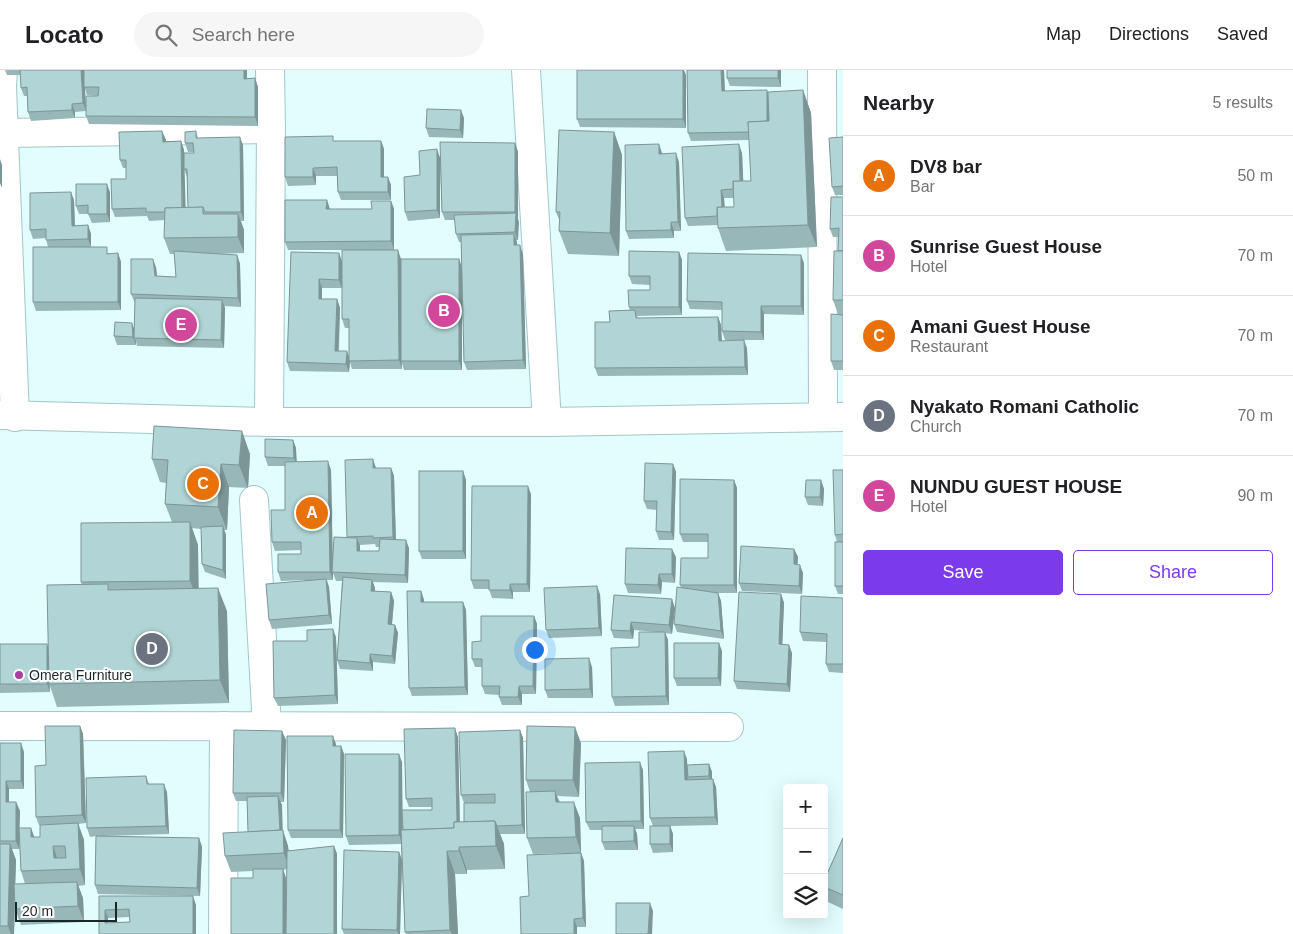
<!DOCTYPE html>
<html lang="en">
<head>
<meta charset="utf-8">
<style>
	:root { --surface:#fff; --page:#f6f6f6; --text:#202124; --muted:#757577; --line:#e0e0e0; --accent:#7c3aed }
	body { margin:0; font-family:Helvetica,sans-serif; background:var(--page); color:var(--text) }
	.controls { position:absolute; right:15px; bottom:15px; display:grid; overflow:hidden; border-radius:5px; box-shadow:0 5px 20px #0002 }
	.controls button { width:45px; height:45px; display:grid; place-items:center; padding:0; border:0; border-bottom:1px solid var(--line); background:var(--surface); color:var(--text); font:25px sans-serif }
	.scale { position:absolute; left:15px; bottom:12px; width:102px; box-sizing:border-box; padding-left:5px; border:2px solid #1a2728; border-top:0; font-size:14px; line-height:18px; white-space:nowrap; color:#1a2728; -webkit-text-stroke:4px #fff; paint-order:stroke }
	.you { position:absolute; left:534px; top:579px; width:18px; height:18px; margin:-12px; border:4px solid #fff; border-radius:50%; background:#1a73e8; box-shadow:0 0 0 8px #1a73e833 }
	.badge { display:grid; place-items:center; width:32px; height:32px; border-radius:50%; background:var(--accent); color:#fff; font-size:16px; font-weight:700 }
	.pin { position:absolute; translate:-50% -50%; border:2px solid #fff; box-shadow:0 1px 5px #0006 }
	.list { margin:0; padding:0; list-style:none }
	h2 { display:flex; justify-content:space-between; align-items:center; height:65px; margin:0; padding:0 20px; font-size:21px }
	h2 small { font-size:16px; font-weight:400; color:var(--muted) }
	.list li { display:grid; grid-template-columns:32px 1fr auto; gap:15px; align-items:center; box-sizing:border-box; height:80px; padding:0 20px; border-top:1px solid var(--line) }
	.list b { display:block; font-size:19px; white-space:nowrap }
	.list p { margin:0; font-size:16px; white-space:nowrap; color:var(--muted) }
	.list em { font-size:16px; font-style:normal; color:var(--muted) }
	.actions { display:flex; gap:10px; padding:15px 20px }
	.actions a { flex:1; padding:11px 0; border:1px solid var(--accent); border-radius:5px; text-align:center; font-size:18px; color:var(--accent) }
	.actions .main { background:var(--accent); color:#fff }
	.icon { flex:none; width:28px; height:28px; fill:none; stroke:currentColor; stroke-width:2; stroke-linecap:round; stroke-linejoin:round }
	.map { position:relative; flex:none; width:843px; height:864px; overflow:hidden }
	header { display:flex; align-items:center; gap:30px; box-sizing:border-box; height:70px; padding:0 25px; background:var(--surface); border-bottom:1px solid var(--line) }
	header strong { font-size:24px }
	nav { display:flex; gap:28px; margin-inline-start:auto; font-size:18px }
	.search { width:350px; height:45px; background:var(--page); display:flex; align-items:center; gap:12px; box-sizing:border-box; padding:0 18px; border-radius:28px; color:var(--muted); font-size:19px }
	main { display:flex }
	aside { flex:1; background:var(--surface) }
	.map>svg:first-child { display:block }
	.lines { fill:none; stroke-linecap:round; stroke-linejoin:round }
	.minor-casing { stroke:#a4c6c7; stroke-width:30 }
	.minor { stroke:#fff; stroke-width:28 }
	.wall { fill:#98b7b8; fill-rule:evenodd }
	.shaded-wall { fill:#7c9596 }
	.building { fill:#b1d5d6; stroke:#7c9596; fill-rule:evenodd }
	.poi-dot { fill:#a93fa0; stroke:#fff; stroke-width:2 }
	.labels { text-anchor:middle; dominant-baseline:central; stroke-width:4; stroke-linejoin:round; paint-order:stroke }
	.poi-label { font-size:14px; fill:#1a2728; stroke:#fff; text-anchor:start }
</style>
</head>
<body>
<header>
<strong>Locato</strong>
<div class="search"><svg class="icon" aria-label="search" viewBox="0 0 24 24"><circle cx="10" cy="10" r="6"/><path d="M15 15l6 6"/></svg>Search here</div>
<nav><a>Map</a><a>Directions</a><a>Saved</a></nav>
</header>
<main>
<div class="map">
<svg width="843" height="864" viewBox="0 0 843 864">
	<rect width="100%" height="100%" fill="#e1fdfe"/>
	<g class="lines">
		<g class="minor-casing">
			<g id="minor">
				<polyline points="3,0 2,17 15,347"/>
				<polyline points="526,0 547,352"/>
				<polyline points="822,0 823,347"/>
				<polyline points="4,63 271,59"/>
				<polyline points="0,345 269,352 547,352 843,347"/>
				<polyline points="269,352 271,59 270,0"/>
				<polyline points="254,430 267,656"/>
				<polyline points="0,656 729,657"/>
				<polyline points="223,864 224,656"/>
			</g>
		</g>
		<use href="#minor" class="minor"/>
	</g>
	<g class="wall">
		<polygon points="5,0 84,0 84,8 255,8 258,17 258,56 89,54 86,46 98,26 87,25 85,19 86,41 75,42 75,48 31,51 28,42 27,26 24,26 21,18 20,5 7,5"/>
		<path d="M687,0H724L725,21L768,24L803,20L811,43L817,177L726,181L718,158V155L688,156L685,148L742,83L743,111H751L749,70L691,71L688,63ZM724,128H734V137H725Z"/>
		<polygon points="727,0 781,0 781,17 730,16 727,8"/>
		<polygon points="686,5 686,58 580,57 577,49"/>
		<polygon points="464,48 463,68 429,67 426,58"/>
		<path d="M162,61L166,71H181L184,80V83H194L193,82H188L185,73L196,61L198,68L243,75L244,151H241L244,160V183L213,184L237,185L240,194L241,237L224,236L225,238L224,278L137,276L136,271V275H117L114,266L134,258L135,233L131,224L156,197L157,207H176L174,184H170L164,168L165,150L149,151L147,146L115,147L112,139L126,109V98H123L120,90ZM184,99L187,107L188,138H185Z"/>
		<polygon points="614,62 622,85 619,186 568,184 559,161 560,152 556,142"/>
		<polygon points="843,67 843,125 835,125 832,117"/>
		<polygon points="335,71 381,71 384,79 384,107 391,115 391,130 341,130 338,122 337,106 316,106 316,115 288,116 285,107"/>
		<path d="M515,73L518,82V170H516L517,175L523,184L526,299L467,300L464,292L462,211V300H404L402,293V299H352L350,292L349,302L290,301L287,292L291,182L342,191L401,189H459L462,197L461,172H459L456,164L455,150H445L442,142L440,96V148L408,151L405,142L420,105L440,86ZM342,201V249L345,258H349V288L339,281L340,238L337,229H322V218H342Z"/>
		<polygon points="662,83 662,84 679,92 681,161 674,161 674,168 629,169 626,161"/>
		<polygon points="110,122 110,152 92,153 88,144 79,144 76,136"/>
		<polygon points="843,127 843,300 834,300 831,291 838,244 833,230 838,181 839,167 833,167 830,159"/>
		<polygon points="74,130 75,156 88,155 91,164 91,177 110,184 118,183 121,192 121,240 36,241 33,232 48,177 46,168 33,169 30,160"/>
		<polygon points="391,131 394,139 394,180 288,180 285,172 330,139 372,139"/>
		<polygon points="679,182 682,190 682,245 637,246 638,248 718,247 721,255 722,271 747,278 748,305 598,306 595,298 610,252 630,241 629,237 650,220 650,215 632,214 629,206"/>
		<polygon points="804,193 804,245 764,244 764,270 725,270 722,261 722,240 690,239 687,231"/>
		<path d="M293,370L296,378V392L331,400L333,500L347,468V467L376,398H391L394,406L396,469L409,478L408,513L373,512L375,518V521L391,522L394,531L392,555H395L398,563L395,594L373,592V601L340,599L337,590L342,511H336L333,503V510H327L329,517L332,554L272,559L269,550L305,510L281,511L278,502L301,484V480L275,481L272,472L285,440V396H268L265,387ZM375,474L376,477H379V481H360V475Z"/>
		<polygon points="250,384 248,418 229,417 227,460 224,460 226,465 226,509 205,502 202,494 201,459 192,458 198,475 198,518 227,541 229,633 57,637 50,616 50,622 0,623 0,574 48,579 82,515 81,512 172,452 165,434 166,413 160,412 152,389"/>
		<polygon points="673,394 676,402 674,470 659,470 656,461 657,440 647,439 644,431"/>
		<polygon points="843,400 843,524 838,524 835,516 837,472 835,465"/>
		<polygon points="463,401 466,410 466,489 422,489 419,481"/>
		<polygon points="734,410 737,418 737,523 718,523 721,531 724,569 677,562 674,554 681,517 680,515 708,488 708,472 683,472 680,464"/>
		<polygon points="821,410 824,419 823,436 808,435 805,427"/>
		<polygon points="531,424 530,522 513,522 513,529 492,528 489,519 474,519 471,510"/>
		<polygon points="794,479 798,487 797,495 803,503 802,524 742,521 739,513"/>
		<polygon points="676,487 675,513 662,512 661,524 628,523 625,514"/>
		<polygon points="421,521 424,530 424,532 463,532 466,540 468,625 412,626 409,618"/>
		<polygon points="600,524 602,566 549,568 546,560"/>
		<polygon points="781,524 784,533 782,574 792,583 790,622 737,619 734,611"/>
		<polygon points="614,525 675,538 672,564 665,563 668,570 669,635 615,636 612,627 639,577 656,562 634,560 633,569 614,568 611,560"/>
		<polygon points="843,528 843,603 829,602 826,594 827,572 803,571 800,562"/>
		<polygon points="534,546 537,554 536,624 522,624 522,635 502,635 499,627 499,625 485,624 482,616 482,597 475,597 472,589 481,571"/>
		<polygon points="336,567 338,634 278,636 274,628"/>
		<polygon points="722,581 721,616 677,616 674,608"/>
		<polygon points="592,597 593,628 548,628 545,620"/>
		<path d="M80,656L83,664L86,753L78,754L84,770L85,815L78,816L83,828L84,852L21,855L15,839V833L14,864H0V673L24,682V719H9V732H16L20,741L19,758L34,767H40L63,754L39,755L36,747L46,695ZM19,768L21,801L25,814H15L16,790L12,779H19Z"/>
		<polygon points="520,660 523,668 525,764 500,764 504,774 505,799 467,800 467,804 455,804 458,864 406,864 405,862 401,774 349,775 346,766 402,692 402,760 432,740 432,737 409,737 406,729 458,667 460,752 464,752 464,733 461,725"/>
		<path d="M282,661L286,670L284,732H280L282,735V760L288,776L289,781L334,776L337,784V864H231L253,808V801L231,802L225,786L248,762L247,731H236L233,723ZM287,799L286,837V808L283,800Z"/>
		<polygon points="581,673 579,727 557,726 560,732 580,748 581,783 533,784 527,768 530,722 526,710"/>
		<polygon points="336,674 336,676 341,676 344,684 343,768 291,768 288,760"/>
		<polygon points="687,689 687,695 709,694 712,702 712,709 716,717 718,755 670,756 673,764 673,782 653,783 650,774 653,756 650,748"/>
		<polygon points="643,700 644,759 635,759 637,764 638,780 605,780 602,772 602,760 590,760 586,752"/>
		<polygon points="146,706 149,714 167,722 169,764 104,766 199,768 202,777 200,826 98,824 95,815 96,766 90,767 87,758"/>
		<polygon points="843,768 843,839 828,832 824,822 824,811"/>
		<polygon points="399,782 402,790 400,864 344,864 342,859"/>
		<polygon points="581,783 584,791 586,857 577,857 577,864 521,864 529,826"/>
		<path d="M99,826L196,835V864H99ZM129,847L130,852L108,853V848Z"/>
	</g>
	<g class="shaded-wall">
		<polygon points="81,0 84,0 86,41 83,33"/>
		<polygon points="244,0 247,0 247,17 244,9"/>
		<polygon points="683,0 684,0 686,5 686,58 683,49"/>
		<polygon points="721,0 724,0 725,30 722,21"/>
		<polygon points="778,0 781,0 781,17 778,8"/>
		<polygon points="255,8 258,17 258,56 255,47"/>
		<polygon points="767,20 770,29 770,70 767,62"/>
		<polygon points="803,20 811,43 817,177 808,155"/>
		<polygon points="72,34 75,42 75,48 72,40"/>
		<polygon points="461,40 464,48 463,68 460,60"/>
		<polygon points="162,61 166,70 166,80 163,72"/>
		<polygon points="614,62 622,85 619,186 610,163"/>
		<polygon points="240,67 243,75 244,151 241,142"/>
		<polygon points="181,71 184,80 186,150 183,141"/>
		<polygon points="381,71 384,79 384,115 381,107"/>
		<polygon points="515,73 518,82 518,150 515,142"/>
		<polygon points="659,74 662,83 662,92 659,84"/>
		<polygon points="739,74 742,83 744,127 741,119"/>
		<polygon points="437,79 440,88 440,148 437,140"/>
		<polygon points="676,83 679,92 681,161 678,152"/>
		<polygon points="0,89 2,95 2,118 0,113"/>
		<polygon points="313,98 316,106 316,115 313,107"/>
		<polygon points="388,107 391,115 391,130 388,122"/>
		<polygon points="107,114 110,122 110,152 107,144"/>
		<polygon points="721,120 724,128 725,154 722,146"/>
		<polygon points="71,122 74,130 75,164 72,156"/>
		<polygon points="327,130 330,139 329,148 326,139"/>
		<polygon points="391,131 394,139 394,180 391,171"/>
		<polygon points="516,143 519,152 518,170 515,162"/>
		<polygon points="238,144 244,160 244,183 238,167"/>
		<polygon points="671,152 674,161 674,168 671,160"/>
		<polygon points="88,155 91,164 91,177 88,169"/>
		<polygon points="514,164 517,172 517,184 514,175"/>
		<polygon points="520,175 523,184 526,299 523,290"/>
		<polygon points="398,180 401,189 402,291 401,291 402,299 399,290"/>
		<polygon points="679,182 682,190 682,245 679,237"/>
		<polygon points="118,183 121,192 121,240 118,232"/>
		<polygon points="339,183 342,191 342,218 339,210"/>
		<polygon points="237,185 240,194 241,237 238,228"/>
		<polygon points="801,185 804,193 804,245 801,236"/>
		<polygon points="153,189 156,197 158,215 155,206"/>
		<polygon points="459,189 462,198 462,300 459,291"/>
		<polygon points="319,209 322,218 322,237 319,229"/>
		<polygon points="337,229 340,238 338,289 335,281"/>
		<polygon points="222,230 225,238 224,278 221,270"/>
		<polygon points="761,236 764,244 764,270 761,262"/>
		<polygon points="718,247 721,255 722,279 719,271"/>
		<polygon points="132,253 135,261 134,268 136,271 136,275 133,267"/>
		<polygon points="744,270 747,278 748,305 745,297"/>
		<polygon points="347,281 350,289 349,302 346,294"/>
		<polygon points="242,361 250,384 248,418 239,395"/>
		<polygon points="293,370 296,378 297,396 294,388"/>
		<polygon points="373,389 376,398 373,398"/>
		<polygon points="328,391 331,400 333,510 330,502"/>
		<polygon points="221,394 229,417 227,460 218,437"/>
		<polygon points="673,394 676,402 674,470 671,462"/>
		<polygon points="391,398 394,406 396,476 393,467"/>
		<polygon points="463,401 466,410 466,489 463,481"/>
		<polygon points="734,410 737,418 737,523 734,515"/>
		<polygon points="821,410 824,419 823,436 820,427"/>
		<polygon points="528,416 531,424 530,522 527,514"/>
		<polygon points="190,452 198,475 199,533 190,511"/>
		<polygon points="223,456 226,465 226,509 223,500"/>
		<polygon points="357,468 360,476 360,489 357,481"/>
		<polygon points="406,470 409,478 408,513 405,505"/>
		<polygon points="672,479 676,487 675,513 672,504"/>
		<polygon points="794,479 798,487 797,503 794,494"/>
		<polygon points="800,495 803,503 802,524 799,516"/>
		<polygon points="659,504 662,512 661,524 658,515"/>
		<polygon points="326,509 329,517 332,554 329,545"/>
		<polygon points="372,510 375,518 374,529 371,521"/>
		<polygon points="510,514 513,522 513,529 510,520"/>
		<polygon points="597,516 600,524 602,566 599,558"/>
		<polygon points="218,518 227,541 229,633 220,610"/>
		<polygon points="421,521 424,530 424,541 421,532"/>
		<polygon points="391,522 394,531 391,563 388,554"/>
		<polygon points="718,523 721,531 724,569 721,561"/>
		<polygon points="781,524 784,533 782,583 779,574"/>
		<polygon points="672,529 675,538 672,564 669,555"/>
		<polygon points="463,532 466,540 468,625 465,617"/>
		<polygon points="534,546 537,554 536,624 533,616"/>
		<polygon points="631,552 634,560 633,569 630,561"/>
		<polygon points="395,555 398,563 395,594 392,586"/>
		<polygon points="333,559 336,567 338,634 335,625"/>
		<polygon points="665,562 668,570 669,635 666,626"/>
		<polygon points="719,573 722,581 721,616 718,608"/>
		<polygon points="47,574 50,582 49,614 50,622 47,614"/>
		<polygon points="789,575 792,583 790,622 787,614"/>
		<polygon points="370,584 373,592 373,601 370,593"/>
		<polygon points="589,588 592,597 593,628 590,619"/>
		<polygon points="519,616 522,624 522,635 518,627"/>
		<polygon points="80,656 83,664 86,753 82,745"/>
		<polygon points="575,657 581,673 579,727 573,710"/>
		<polygon points="455,658 458,667 460,768 457,759"/>
		<polygon points="520,660 523,668 525,764 522,755"/>
		<polygon points="282,661 286,670 284,732 281,723"/>
		<polygon points="333,666 336,674 336,685 333,676"/>
		<polygon points="21,673 24,682 24,719 21,711"/>
		<polygon points="341,676 344,684 343,768 340,760"/>
		<polygon points="684,681 687,689 688,718 685,710"/>
		<polygon points="399,684 402,692 403,774 399,765"/>
		<polygon points="640,692 643,700 644,759 641,751"/>
		<polygon points="709,694 712,702 712,715 709,706"/>
		<polygon points="713,709 716,717 718,755 715,747"/>
		<polygon points="6,711 9,719 9,740 6,732"/>
		<polygon points="164,714 167,722 169,764 166,756"/>
		<polygon points="555,721 561,737 556,732"/>
		<polygon points="278,726 282,735 283,770 280,762"/>
		<polygon points="16,732 20,741 19,779 16,771"/>
		<polygon points="574,732 580,748 581,783 576,767"/>
		<polygon points="495,751 504,774 505,799 496,776"/>
		<polygon points="78,753 84,770 85,815 80,799"/>
		<polygon points="634,756 637,764 638,780 634,771"/>
		<polygon points="670,756 673,764 673,782 670,774"/>
		<polygon points="31,758 37,774 31,767"/>
		<polygon points="283,760 288,776 289,799 284,783"/>
		<polygon points="199,768 202,777 200,826 197,818"/>
		<polygon points="10,774 16,790 14,864 11,864 8,856"/>
		<polygon points="53,776 59,793 54,788"/>
		<polygon points="334,776 337,784 337,864 334,864"/>
		<polygon points="459,777 467,800 467,804 459,781"/>
		<polygon points="447,781 455,804 458,864 452,864 450,860"/>
		<polygon points="399,782 402,790 400,864 398,864 397,860"/>
		<polygon points="581,783 584,791 586,857 583,848"/>
		<polygon points="283,799 286,808 286,864 283,864"/>
		<polygon points="77,812 83,828 84,852 78,836"/>
		<polygon points="193,826 196,835 196,864 193,864"/>
		<polygon points="650,833 653,841 652,864 648,864"/>
		<polygon points="105,840 108,848 108,861 105,853"/>
		<polygon points="574,849 577,857 577,864 574,864"/>
	</g>
	<g class="building">
		<polygon points="20,0 81,0 83,33 72,34 72,40 28,42 27,17 21,18"/>
		<polygon points="84,0 244,0 244,9 255,8 255,47 86,46 86,26 98,26 99,17 84,17"/>
		<rect x="577" y="0" width="106" height="49"/>
		<polygon points="687,0 721,0 722,21 767,20 767,51 748,52 749,62 688,63"/>
		<rect x="727" y="0" width="51" height="8"/>
		<polygon points="803,20 808,155 718,158 717,137 734,137 733,111 751,111 748,52 769,51 768,22"/>
		<polygon points="427,39 461,40 460,60 426,58"/>
		<polygon points="559,60 614,62 610,163 559,161 560,142 556,142"/>
		<polygon points="162,61 163,72 181,71 182,138 165,138 165,142 146,142 146,138 112,139 111,109 126,109 126,90 120,90 119,62"/>
		<polygon points="196,61 196,68 240,67 241,142 205,142 203,137 188,138 187,99 184,99 184,83 194,83 193,73 185,73 185,62"/>
		<polygon points="333,66 333,71 381,71 381,107 388,107 388,122 338,122 337,97 313,98 313,107 285,107 285,67"/>
		<polygon points="843,67 843,116 832,117 829,68"/>
		<polygon points="440,72 515,73 515,142 442,142"/>
		<polygon points="659,74 659,84 676,83 678,152 671,152 671,160 626,161 625,75"/>
		<polygon points="739,74 740,111 733,111 733,119 721,120 722,137 717,137 717,146 685,148 682,77"/>
		<polygon points="437,79 437,140 405,142 404,107 420,105 419,81"/>
		<polygon points="76,114 107,114 107,144 88,144 88,135 76,136"/>
		<polygon points="71,122 72,156 88,155 88,169 46,170 46,159 30,160 30,123"/>
		<polygon points="831,127 843,127 843,181 838,181 839,158 830,159"/>
		<polygon points="285,130 327,130 326,139 372,139 371,131 391,131 391,171 285,172"/>
		<polygon points="203,137 203,144 238,144 238,167 164,168 165,138"/>
		<polygon points="516,143 515,162 456,164 454,145"/>
		<polygon points="514,164 514,175 520,175 523,290 464,292 461,165"/>
		<polygon points="33,177 107,177 107,184 118,183 118,232 33,232"/>
		<polygon points="342,180 398,180 399,290 349,291 349,249 342,249"/>
		<polygon points="174,181 237,185 238,228 131,224 131,189 153,189 155,206 176,207"/>
		<polygon points="629,181 679,182 679,237 629,237 628,220 650,220 650,206 629,206"/>
		<polygon points="834,181 843,181 843,230 833,230"/>
		<polygon points="291,182 339,183 339,210 319,209 319,229 337,229 335,281 347,281 346,294 287,292"/>
		<polygon points="688,183 801,185 801,236 761,236 761,262 722,261 722,232 687,231"/>
		<rect x="401" y="189" width="58" height="102"/>
		<polygon points="135,228 222,230 221,270 134,268"/>
		<polygon points="635,240 636,248 718,247 719,271 744,270 745,297 595,298 595,252 610,252 609,241"/>
		<polygon points="831,244 843,245 843,291 831,291"/>
		<polygon points="115,252 132,253 133,267 114,266"/>
		<polygon points="154,356 242,361 239,395 221,394 218,437 165,434 168,390 152,389"/>
		<polygon points="265,369 293,370 294,388 265,387"/>
		<polygon points="373,389 373,398 391,398 393,467 373,468 373,466 347,467 345,390"/>
		<polygon points="328,391 330,502 278,502 278,484 301,484 301,472 272,472 271,440 285,440 285,392"/>
		<polygon points="645,393 673,394 671,462 656,461 657,431 644,431"/>
		<polygon points="833,400 843,400 843,464 835,465"/>
		<rect x="419" y="401" width="44" height="80"/>
		<polygon points="680,409 734,410 734,515 680,515 681,488 708,488 708,464 680,464"/>
		<polygon points="806,410 821,410 820,427 805,427"/>
		<polygon points="472,416 528,416 527,514 510,514 510,520 489,520 489,510 471,510"/>
		<polygon points="190,452 190,511 81,512 81,453"/>
		<polygon points="223,456 223,500 202,494 201,457"/>
		<polygon points="334,467 357,468 357,481 379,481 380,469 406,470 405,505 332,502"/>
		<rect x="835" y="472" width="8" height="44"/>
		<polygon points="741,476 794,479 794,494 800,495 799,516 739,513"/>
		<polygon points="626,478 672,479 672,504 659,504 658,515 625,514"/>
		<polygon points="343,507 372,510 371,521 391,522 388,554 395,555 392,586 370,584 370,593 337,590"/>
		<polygon points="326,509 329,545 269,550 266,514"/>
		<polygon points="108,514 108,520 218,518 220,610 49,614 47,515"/>
		<polygon points="597,516 599,558 546,560 544,518"/>
		<polygon points="677,517 718,523 721,561 674,554"/>
		<polygon points="407,521 421,521 421,532 463,532 465,617 409,618"/>
		<polygon points="739,522 781,524 779,574 789,575 787,614 734,611"/>
		<polygon points="614,525 672,529 669,555 631,552 630,561 611,560"/>
		<polygon points="801,526 843,528 843,594 826,594 827,564 800,562"/>
		<polygon points="481,546 534,546 533,616 519,616 518,627 499,627 500,616 482,616 482,589 472,589 472,572 481,571"/>
		<polygon points="333,559 335,625 274,628 273,571 307,571 307,560"/>
		<polygon points="639,562 665,562 666,626 612,627 611,578 639,577"/>
		<polygon points="674,573 719,573 718,608 674,608"/>
		<rect x="0" y="574" width="47" height="40"/>
		<polygon points="589,588 590,619 545,620 545,589"/>
		<polygon points="45,656 80,656 82,745 36,747 35,696 46,695"/>
		<polygon points="527,656 575,657 573,710 526,710"/>
		<polygon points="455,658 457,752 454,752 454,758 403,760 402,740 432,740 432,728 406,729 404,659"/>
		<polygon points="234,660 282,661 281,723 233,723"/>
		<polygon points="520,660 522,755 497,756 495,751 464,752 464,733 495,733 495,724 461,725 459,662"/>
		<polygon points="287,666 333,666 333,676 341,676 340,760 288,760"/>
		<polygon points="0,673 21,673 21,711 6,711 6,732 16,732 16,771 0,771"/>
		<polygon points="684,681 685,710 713,709 715,747 650,748 648,682"/>
		<polygon points="345,684 399,684 399,765 346,766"/>
		<polygon points="640,692 641,751 586,752 585,693"/>
		<polygon points="709,694 709,706 688,707 687,695"/>
		<polygon points="146,706 147,714 164,714 166,756 87,758 86,708"/>
		<polygon points="555,721 556,732 574,732 576,767 527,768 526,722"/>
		<polygon points="278,726 280,760 248,762 247,727"/>
		<polygon points="495,751 496,776 459,777 459,781 447,781 450,860 405,862 401,760 454,758 454,752"/>
		<path d="M78,753L80,799L21,801L19,758H31V767H40V755ZM53,776H65L66,788H54Z"/>
		<polygon points="602,756 634,756 634,771 602,772"/>
		<rect x="650" y="756" width="20" height="18"/>
		<polygon points="283,760 284,783 225,786 223,763"/>
		<polygon points="96,766 199,768 197,818 95,815"/>
		<polygon points="843,768 843,825 824,817 824,811"/>
		<polygon points="0,774 10,774 8,856 0,856"/>
		<polygon points="334,776 334,864 286,864 287,781"/>
		<polygon points="344,780 399,782 397,860 342,859"/>
		<polygon points="581,783 583,848 574,849 574,864 521,864 520,827 529,826 527,785"/>
		<polygon points="253,799 283,799 283,864 231,864 231,808 253,808"/>
		<polygon points="77,812 78,836 15,839 14,814"/>
		<path d="M99,826H193V864H99ZM129,839L130,852L105,853V840Z"/>
		<polygon points="616,833 650,833 648,864 616,864"/>
	</g>
	<circle class="poi-dot" cx="19" cy="605" r="5"/>
	<g class="labels">
		<g class="poi-label">
			<text x="29" y="605">Omera Furniture</text>
		</g>
	</g>
</svg>
<div class="controls">
<button>+</button>
<button>−</button>
<button><svg class="icon" aria-label="layers" viewBox="0 0 24 24"><path d="M12 4l9 5-9 5-9-5zM3 14l9 5 9-5"/></svg></button>
</div>
<div class="scale">20 m</div>
<div class="you"></div>
<div class="pin badge" style="left:312px;top:443px;background:#e8710a">A</div>
<div class="pin badge" style="left:444px;top:241px;background:#d1479c">B</div>
<div class="pin badge" style="left:203px;top:414px;background:#e8710a">C</div>
<div class="pin badge" style="left:152px;top:579px;background:#6b7280">D</div>
<div class="pin badge" style="left:181px;top:255px;background:#d1479c">E</div>
</div>
<aside>
<h2>Nearby<small>5 results</small></h2>
<ul class="list">
<li><span class="badge" style="background:#e8710a">A</span><div><b>DV8 bar</b><p>Bar</p></div><em>50 m</em></li>
<li><span class="badge" style="background:#d1479c">B</span><div><b>Sunrise Guest House</b><p>Hotel</p></div><em>70 m</em></li>
<li><span class="badge" style="background:#e8710a">C</span><div><b>Amani Guest House</b><p>Restaurant</p></div><em>70 m</em></li>
<li><span class="badge" style="background:#6b7280">D</span><div><b>Nyakato Romani Catholic</b><p>Church</p></div><em>70 m</em></li>
<li><span class="badge" style="background:#d1479c">E</span><div><b>NUNDU GUEST HOUSE</b><p>Hotel</p></div><em>90 m</em></li>
</ul>
<div class="actions"><a class="main">Save</a><a>Share</a></div>
</aside>
</main>
</body>
</html>
